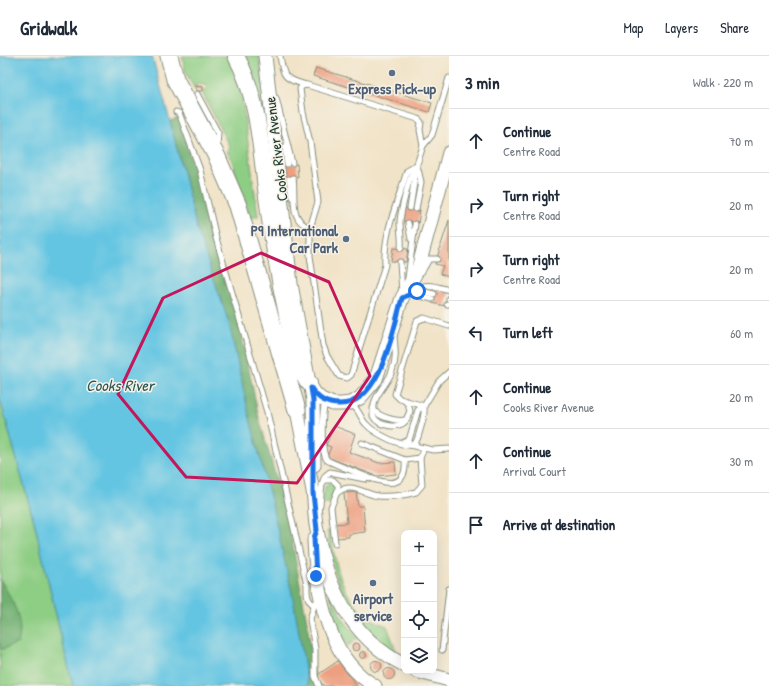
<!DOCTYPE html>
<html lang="en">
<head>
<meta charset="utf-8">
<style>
	:root { --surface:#fff; --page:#f6f6f7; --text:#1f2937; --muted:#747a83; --line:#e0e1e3 }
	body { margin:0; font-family:"Patrick Hand",sans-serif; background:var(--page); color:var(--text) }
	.controls { position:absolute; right:12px; bottom:12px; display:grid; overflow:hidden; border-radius:8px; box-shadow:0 4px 16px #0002 }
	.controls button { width:36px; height:36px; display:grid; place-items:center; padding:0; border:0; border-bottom:1px solid var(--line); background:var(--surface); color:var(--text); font:20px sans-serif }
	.stop { position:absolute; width:12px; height:12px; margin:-9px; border:3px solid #1a73e8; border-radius:50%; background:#fff }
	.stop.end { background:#1a73e8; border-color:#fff; box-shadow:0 1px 4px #0008 }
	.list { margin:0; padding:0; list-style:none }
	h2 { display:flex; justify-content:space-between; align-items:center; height:52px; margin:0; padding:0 16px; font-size:17px }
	h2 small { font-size:13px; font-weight:400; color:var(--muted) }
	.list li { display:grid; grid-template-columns:26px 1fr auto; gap:12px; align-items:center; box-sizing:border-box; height:64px; padding:0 16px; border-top:1px solid var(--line) }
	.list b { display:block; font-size:15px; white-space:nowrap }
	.list p { margin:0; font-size:13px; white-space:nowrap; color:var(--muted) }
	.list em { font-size:13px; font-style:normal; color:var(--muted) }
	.icon { flex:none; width:22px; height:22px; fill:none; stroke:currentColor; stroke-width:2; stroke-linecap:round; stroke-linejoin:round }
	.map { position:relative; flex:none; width:449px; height:630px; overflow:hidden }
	header { display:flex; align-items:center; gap:24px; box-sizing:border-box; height:56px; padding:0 20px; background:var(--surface); border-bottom:1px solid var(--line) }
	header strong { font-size:19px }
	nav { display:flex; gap:22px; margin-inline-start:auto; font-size:14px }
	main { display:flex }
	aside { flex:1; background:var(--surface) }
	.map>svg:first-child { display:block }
	.green { fill:#8ecd84; stroke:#56855c }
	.forest { fill:#72b072; stroke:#487653 }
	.water { fill:#64c5e2; stroke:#42818b }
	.building { fill:#ed9f80 }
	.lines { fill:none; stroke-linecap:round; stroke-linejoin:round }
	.service-casing { stroke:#88907e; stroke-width:7 }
	.tertiary-casing { stroke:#88907e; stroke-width:15 }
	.primary-casing { stroke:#88907e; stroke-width:18 }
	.trunk-casing { stroke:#88907e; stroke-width:19 }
	.service { stroke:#fff; stroke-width:5 }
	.tertiary { stroke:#fff; stroke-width:13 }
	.primary { stroke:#fff; stroke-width:16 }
	.trunk { stroke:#fff; stroke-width:17 }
	.route { stroke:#1a73e8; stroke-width:5 }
	.marked { fill:none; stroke:#c2185b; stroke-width:3; stroke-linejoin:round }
	.service-dot { fill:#5c6f8a; stroke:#f7f3e8; stroke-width:1.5 }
	.labels { text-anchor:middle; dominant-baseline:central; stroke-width:3; stroke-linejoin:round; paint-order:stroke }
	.service-label { font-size:15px; font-weight:bold; fill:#4e5e75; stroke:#f7f3e8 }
	.street-label { font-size:15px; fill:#1f3d34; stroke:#f7f3e8 }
	.water-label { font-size:16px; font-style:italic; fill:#2d5857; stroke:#f7f3e8 }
</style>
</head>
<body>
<header>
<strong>Gridwalk</strong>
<nav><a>Map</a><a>Layers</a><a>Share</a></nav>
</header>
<main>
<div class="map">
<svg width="449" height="630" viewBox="0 0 449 630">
	<rect width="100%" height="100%" fill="#f7f3e8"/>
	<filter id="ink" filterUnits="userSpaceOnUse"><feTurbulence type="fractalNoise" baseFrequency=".025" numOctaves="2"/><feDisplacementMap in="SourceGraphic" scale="8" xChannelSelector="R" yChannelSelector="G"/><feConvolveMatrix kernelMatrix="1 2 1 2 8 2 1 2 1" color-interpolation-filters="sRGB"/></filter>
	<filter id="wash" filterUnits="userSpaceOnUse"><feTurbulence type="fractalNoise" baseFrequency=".012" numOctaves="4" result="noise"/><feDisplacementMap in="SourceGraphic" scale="16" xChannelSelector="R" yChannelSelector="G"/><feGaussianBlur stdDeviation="0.9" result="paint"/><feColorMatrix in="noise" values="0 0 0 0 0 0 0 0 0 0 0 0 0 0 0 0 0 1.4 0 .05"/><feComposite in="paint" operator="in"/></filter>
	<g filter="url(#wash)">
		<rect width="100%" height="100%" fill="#f1e3c7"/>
		<g class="green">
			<polygon points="182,0 229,0 239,20 258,160 250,162 232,105 227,95 230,92 202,36 207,33 205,29 196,28 195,34 185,15"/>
			<polygon points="245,0 259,0 266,50 264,54 259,43 254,21"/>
			<polygon points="0,343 35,469 73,630 0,630"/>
			<polygon points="328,427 333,427 336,431 328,448 323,447 325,431"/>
			<path d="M327,475H330C337,515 343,555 387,570L395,592L401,599C353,570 332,530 327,475Z"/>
			<polygon points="329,531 341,560 357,582 348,590 338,574"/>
		</g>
		<g class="forest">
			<polygon points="178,62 197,121 216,199 240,271 259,362 288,463 307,566 316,630 308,630 293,542 271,444 248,355 229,267 198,177 170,65"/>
			<path d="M0,523C11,543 25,563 18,587L3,593H0Z"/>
		</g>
		<polygon class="water" points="0,0 152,0 170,65 198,177 229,267 248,355 271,444 293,542 308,630 73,630 35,469 0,343"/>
		<g id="blocks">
			<g class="building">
				<polygon points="316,12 432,47 429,56 313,20"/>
				<polygon points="196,30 203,31 203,35 196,35"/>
				<polygon points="297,108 298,121 284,123 282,109"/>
				<polygon points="405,152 420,154 418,168 403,165"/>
				<polygon points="449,164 449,221 440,218 443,210 435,208"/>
				<polygon points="393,192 408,193 406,206 391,205"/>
				<polygon points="436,233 449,237 445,250 432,247"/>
				<polygon points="334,370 355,378 349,396 379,407 395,406 396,418 377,420 327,401 331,391 326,389"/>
				<polygon points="356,436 358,450 363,450 365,476 349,478 349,481 337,482 335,468 347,467 344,437"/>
				<circle cx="356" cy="591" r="4"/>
				<circle cx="363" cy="599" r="3.5"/>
				<circle cx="376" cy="610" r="5.5"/>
				<polygon points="338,605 357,630 324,630 316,620"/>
				<circle cx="389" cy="618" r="5.5"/>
			</g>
		</g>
	</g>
	<g filter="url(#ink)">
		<use href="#blocks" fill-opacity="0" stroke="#88907e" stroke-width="1"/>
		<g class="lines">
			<g class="service-casing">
				<g id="service">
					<path d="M280,0C284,23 284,22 306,29"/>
					<polyline points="197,38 218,77 217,90"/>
					<polyline points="276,42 292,107"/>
					<path d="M176,56L179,57L182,65L200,114L216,182L267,356L307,529C307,537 306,544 314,549"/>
					<polyline points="285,91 287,108"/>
					<path d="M414,111L407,115C398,145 383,178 385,209L351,319L347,322L339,320L327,300L323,289L310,200V172L318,146L310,86L303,56L300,33L302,30L307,29L418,63L421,66L420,74L423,90"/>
					<path d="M293,122C296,141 288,163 310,172"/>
					<polyline points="289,123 292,141"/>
					<polyline points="410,152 417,108 423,90 432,79 449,22"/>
					<polyline points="416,153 421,126 418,113"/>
					<polyline points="408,167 411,183"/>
					<path d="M401,192C402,183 400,176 400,167C400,157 410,118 415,110"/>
					<polyline points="400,206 402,237"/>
					<polyline points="424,212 429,203 437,203"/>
					<polyline points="408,222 415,168"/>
					<path d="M409,237C425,226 431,229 449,234"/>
					<polyline points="412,237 421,235 434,238"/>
					<polyline points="408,238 413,238 432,243"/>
					<polyline points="449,242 449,243"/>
					<polyline points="447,248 449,248"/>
					<polyline points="449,270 424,262 417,265 395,338 400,343 424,350 439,325 449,316"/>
					<path d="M394,280C395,293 397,303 392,315C388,328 372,340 374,354C379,361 397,366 406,364L410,355L408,348L405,345"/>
					<path d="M325,346C322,357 320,395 327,404C336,409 346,412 355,416C374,424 408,440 405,404L362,387"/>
					<path d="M351,349C359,352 360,362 366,368C373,376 403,393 414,388C418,386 419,376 421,371C423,363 425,358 424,350L418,354L409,384L402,387"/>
					<path d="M373,352V360C379,371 401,374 407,363"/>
					<polyline points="410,389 433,394 449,393"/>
					<polyline points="405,404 420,402"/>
					<polyline points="323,425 325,420 330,416 365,423"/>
					<path d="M337,437C351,425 363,438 378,440C390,441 405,439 416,436L422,429L420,402L424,392"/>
					<polyline points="320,449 322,428 325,424 333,424 338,429 338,434 331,451 335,487"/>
					<polyline points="315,547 310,563 315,593 315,620 319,630"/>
					<polyline points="442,594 449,533"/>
				</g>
			</g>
			<g class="tertiary-casing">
				<g id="tertiary">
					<polyline points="265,0 291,228 309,327 314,336 321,343 333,348 342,348 350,347 360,342 376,323 402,242 418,213 449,97"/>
					<polyline points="311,332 313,344 314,409"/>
					<path d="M297,354C302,381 308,408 313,435C315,448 314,461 317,474C327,531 350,581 404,609"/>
					<path d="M314,484C316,534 326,602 375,630"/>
					<polyline points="416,615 449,624"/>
				</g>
			</g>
			<g class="primary-casing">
				<path id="primary" d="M236,0C260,44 261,99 268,148C273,188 280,228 289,268C294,288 295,311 309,327"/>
			</g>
			<g class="trunk-casing">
				<polyline id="trunk" points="169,0 175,23 217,101 238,150 297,354"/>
			</g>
			<use href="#service" class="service"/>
			<use href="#tertiary" class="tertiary"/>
			<use href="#primary" class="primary"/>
			<use href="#trunk" class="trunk"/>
		</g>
	</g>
	<g class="lines" filter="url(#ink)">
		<path class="route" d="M316,520L314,482L317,474L313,437V344L311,332C317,342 326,348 339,348C381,349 393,274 402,242L417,235"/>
	</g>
	<path class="marked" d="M261,197L329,226L370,320L297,427L186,421L118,338L163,242Z"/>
	<g class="service-dot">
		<circle cx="392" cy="17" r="4"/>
		<circle cx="346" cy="183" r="4"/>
		<circle cx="373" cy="527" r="4"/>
	</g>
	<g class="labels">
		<g class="service-label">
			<text x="392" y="32">Express Pick-up</text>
			<text x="338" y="174" text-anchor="end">P9 International<tspan x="338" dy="17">Car Park</tspan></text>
			<text x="373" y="542">Airport<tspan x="373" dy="17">service</tspan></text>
		</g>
		<g class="street-label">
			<text transform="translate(276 93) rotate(-97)">Cooks River Avenue</text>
		</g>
		<g class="water-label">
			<text x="120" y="329">Cooks River</text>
		</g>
	</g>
</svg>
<div class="controls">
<button>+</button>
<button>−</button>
<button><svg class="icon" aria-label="locate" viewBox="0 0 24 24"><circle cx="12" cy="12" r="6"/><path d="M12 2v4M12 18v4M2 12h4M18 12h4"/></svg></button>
<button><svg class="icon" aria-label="layers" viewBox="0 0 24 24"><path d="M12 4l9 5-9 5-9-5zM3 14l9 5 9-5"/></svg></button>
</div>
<div class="stop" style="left:417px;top:235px"></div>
<div class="stop end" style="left:316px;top:520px"></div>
</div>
<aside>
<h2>3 min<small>Walk · 220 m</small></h2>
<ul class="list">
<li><svg class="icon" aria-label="ahead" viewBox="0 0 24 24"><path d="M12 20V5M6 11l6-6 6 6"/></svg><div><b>Continue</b><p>Centre Road</p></div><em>70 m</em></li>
<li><svg class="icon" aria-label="right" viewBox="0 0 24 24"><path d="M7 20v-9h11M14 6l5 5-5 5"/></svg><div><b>Turn right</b><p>Centre Road</p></div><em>20 m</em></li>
<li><svg class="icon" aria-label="right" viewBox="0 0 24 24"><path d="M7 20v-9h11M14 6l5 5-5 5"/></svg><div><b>Turn right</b><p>Centre Road</p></div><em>20 m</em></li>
<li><svg class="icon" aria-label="left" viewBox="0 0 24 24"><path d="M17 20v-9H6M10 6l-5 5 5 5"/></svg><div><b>Turn left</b></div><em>60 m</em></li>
<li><svg class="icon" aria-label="ahead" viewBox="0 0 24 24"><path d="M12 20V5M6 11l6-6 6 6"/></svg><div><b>Continue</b><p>Cooks River Avenue</p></div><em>20 m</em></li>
<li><svg class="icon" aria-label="ahead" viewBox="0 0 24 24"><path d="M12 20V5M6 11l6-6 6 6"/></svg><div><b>Continue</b><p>Arrival Court</p></div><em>30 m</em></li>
<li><svg class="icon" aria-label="arrive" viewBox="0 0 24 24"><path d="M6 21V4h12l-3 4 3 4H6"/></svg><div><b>Arrive at destination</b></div></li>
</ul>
</aside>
</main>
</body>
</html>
